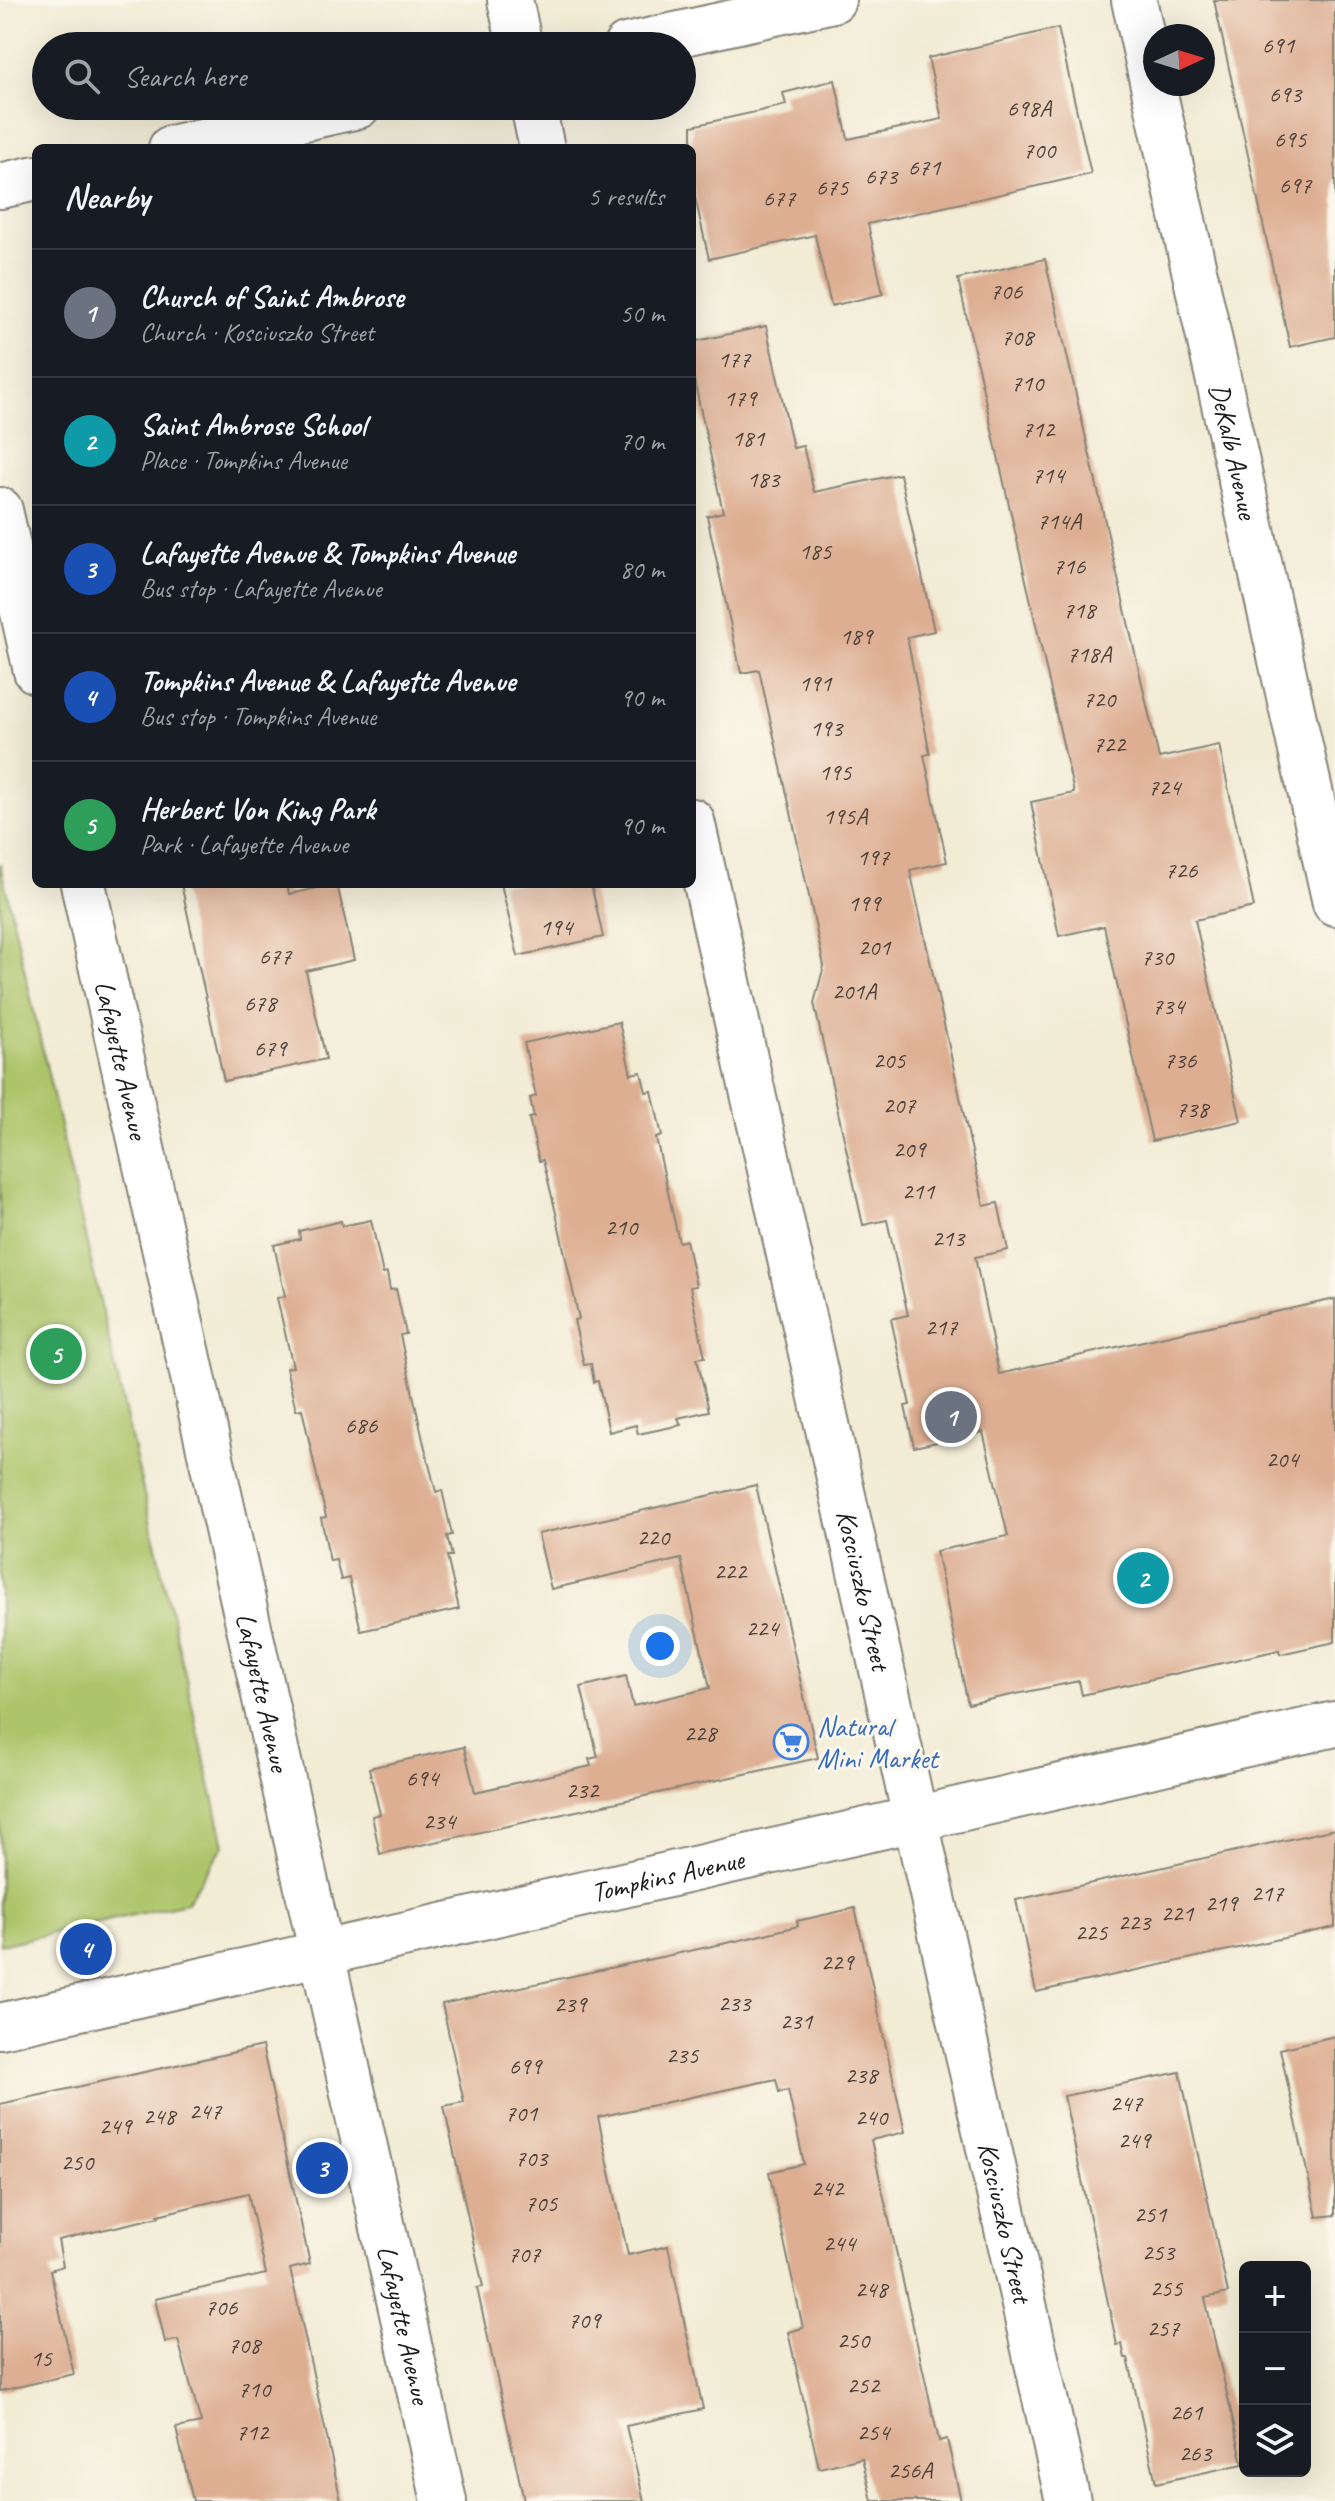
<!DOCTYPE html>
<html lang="en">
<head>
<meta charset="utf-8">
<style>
	:root { --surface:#171b24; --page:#20242c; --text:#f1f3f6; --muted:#9ea1a6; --line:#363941; --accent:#1f6fb2 }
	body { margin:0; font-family:Caveat,sans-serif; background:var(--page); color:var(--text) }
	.controls { position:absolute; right:24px; bottom:24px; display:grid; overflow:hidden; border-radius:12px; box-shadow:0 8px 32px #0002 }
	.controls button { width:72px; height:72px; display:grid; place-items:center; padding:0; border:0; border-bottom:2px solid var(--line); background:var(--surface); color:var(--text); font:40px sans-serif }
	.compass { position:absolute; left:1143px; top:24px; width:72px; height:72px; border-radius:50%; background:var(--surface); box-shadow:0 8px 32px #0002; rotate:86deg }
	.you { position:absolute; left:660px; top:1646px; width:28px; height:28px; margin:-20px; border:6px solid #fff; border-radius:50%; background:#1a73e8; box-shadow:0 0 0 12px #1a73e833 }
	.badge { display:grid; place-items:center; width:52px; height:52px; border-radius:50%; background:var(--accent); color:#fff; font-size:26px; font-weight:700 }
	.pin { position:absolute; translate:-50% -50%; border:4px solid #fff; box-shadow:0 2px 8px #0006 }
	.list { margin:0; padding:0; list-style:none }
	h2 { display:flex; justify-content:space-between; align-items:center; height:104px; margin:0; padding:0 32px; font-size:34px }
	h2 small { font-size:26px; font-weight:400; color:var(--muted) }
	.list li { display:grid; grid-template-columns:52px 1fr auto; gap:24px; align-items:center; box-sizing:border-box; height:128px; padding:0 32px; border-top:2px solid var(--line) }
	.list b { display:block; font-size:30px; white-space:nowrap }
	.list p { margin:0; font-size:26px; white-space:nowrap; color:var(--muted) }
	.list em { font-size:26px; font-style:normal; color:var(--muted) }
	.icon { flex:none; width:44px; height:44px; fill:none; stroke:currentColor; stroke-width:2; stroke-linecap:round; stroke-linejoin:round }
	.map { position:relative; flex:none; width:1335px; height:2501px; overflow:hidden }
	.search { position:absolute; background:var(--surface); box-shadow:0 8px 32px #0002; left:32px; top:32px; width:664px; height:88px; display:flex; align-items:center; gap:20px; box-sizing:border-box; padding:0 28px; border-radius:44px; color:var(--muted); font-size:30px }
	.panel { position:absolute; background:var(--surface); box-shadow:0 8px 32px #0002; left:32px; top:144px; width:664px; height:744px; border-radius:12px }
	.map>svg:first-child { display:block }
	.green { fill:#adc56a; stroke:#647043; stroke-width:2 }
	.building { fill:#ddae92 }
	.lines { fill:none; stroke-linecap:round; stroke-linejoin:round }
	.minor-casing { stroke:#878478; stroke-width:48 }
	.minor { stroke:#fff; stroke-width:44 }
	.labels { text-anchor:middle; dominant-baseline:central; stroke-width:6; stroke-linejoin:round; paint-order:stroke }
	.number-label { font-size:24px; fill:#4c403a }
	.street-label { font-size:28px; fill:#1c1c1c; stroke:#fbf7ec }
	.shop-label { font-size:28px; fill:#366cbe; stroke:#fbf7ec; text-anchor:start }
</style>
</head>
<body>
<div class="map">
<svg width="1335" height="2501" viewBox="0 0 1335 2501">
	<rect width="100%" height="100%" fill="#fbf7ec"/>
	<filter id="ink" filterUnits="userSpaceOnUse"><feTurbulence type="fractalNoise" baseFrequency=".0125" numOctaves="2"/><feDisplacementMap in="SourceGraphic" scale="16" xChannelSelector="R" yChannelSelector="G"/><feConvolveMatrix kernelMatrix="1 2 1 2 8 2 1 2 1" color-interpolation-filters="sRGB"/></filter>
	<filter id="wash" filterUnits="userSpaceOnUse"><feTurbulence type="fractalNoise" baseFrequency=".006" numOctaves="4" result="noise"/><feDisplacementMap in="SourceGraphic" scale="32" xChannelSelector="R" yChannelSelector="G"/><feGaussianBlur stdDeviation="1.8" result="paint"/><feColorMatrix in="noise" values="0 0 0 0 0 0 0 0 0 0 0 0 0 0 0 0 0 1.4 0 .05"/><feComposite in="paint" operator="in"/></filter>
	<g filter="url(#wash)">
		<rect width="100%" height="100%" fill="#f2ecd5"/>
		<polygon class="green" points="0,863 224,1845 186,1903 0,1945"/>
		<g id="blocks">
			<g class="building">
				<polygon points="1214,0 1335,0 1335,337 1290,347"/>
				<polygon points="1058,28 1091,174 868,224 883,294 831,306 815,235 709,259 692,184 692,126 786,105 783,93 835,80 848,139 942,119 928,58"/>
				<polygon points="1045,259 1159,758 1219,745 1254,907 1195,920 1241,1121 1152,1141 1104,926 1059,936 1031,802 1074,793 958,279"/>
				<polygon points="766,326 793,448 803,446 814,492 900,474 934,631 907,637 930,754 924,755 947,862 910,870 984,1206 998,1203 1008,1250 975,1257 999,1374 1191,1330 1335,1299 1335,1642 1280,1654 1279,1650 1082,1695 1079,1681 968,1704 936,1551 1008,1536 983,1432 914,1447 905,1406 910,1405 891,1319 908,1315 887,1220 863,1225 814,1003 824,966 789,803 759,670 741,673 707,516 723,512 692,371 692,342"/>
				<polygon points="181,884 287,884 289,894 337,884 354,960 306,971 326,1059 224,1081"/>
				<polygon points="501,884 591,884 603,937 518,956"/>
				<polygon points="619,1022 631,1074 641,1072 646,1092 652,1091 662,1136 656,1138 679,1242 686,1240 696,1286 690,1287 705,1357 697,1358 709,1411 678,1418 681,1425 638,1434 636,1425 609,1432 598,1381 594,1382 591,1364 584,1365 574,1320 579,1319 556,1213 543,1160 539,1161 529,1118 534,1117 530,1098 536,1096 524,1043"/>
				<polygon points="371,1220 383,1274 387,1273 390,1290 396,1289 406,1334 400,1335 423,1440 436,1492 442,1490 452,1535 447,1536 452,1556 447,1556 459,1609 361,1631 349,1578 341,1580 336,1560 330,1561 321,1518 326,1517 302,1409 296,1410 286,1368 293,1367 277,1298 285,1296 274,1245 300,1239 299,1231 341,1221 342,1226"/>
				<polygon points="756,1485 818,1758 380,1854 372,1816 380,1814 369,1768 464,1747 475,1792 591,1766 589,1759 598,1757 581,1687 626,1676 633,1706 710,1688 681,1559 551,1589 538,1534"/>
				<polygon points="1335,1829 1335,1927 1036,1992 1016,1900"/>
				<polygon points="855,1908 905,2132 871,2140 939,2441 947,2439 961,2501 872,2501 862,2458 819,2468 788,2332 803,2328 769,2172 804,2164 788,2090 779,2092 776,2079 598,2117 628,2255 668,2246 703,2409 626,2426 644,2501 524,2501 477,2288 483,2287 444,2106 464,2102 442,2004 745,1939 798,1926 797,1921"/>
				<polygon points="1335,2036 1335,2215 1317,2217 1280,2049"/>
				<polygon points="262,2046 310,2264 290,2269 341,2501 193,2501 176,2428 201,2423 178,2340 165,2342 155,2299 266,2274 248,2193 158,2215 159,2217 58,2240 63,2266 50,2270 74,2374 0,2391 0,2104"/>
				<polygon points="1180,2072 1228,2293 1205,2298 1243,2464 1156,2483 1128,2358 1125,2358 1122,2344 1117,2345 1064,2096"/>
			</g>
		</g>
	</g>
	<g filter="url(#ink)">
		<use href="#blocks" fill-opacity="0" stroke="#878478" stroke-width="2"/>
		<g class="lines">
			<g class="minor-casing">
				<g id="minor">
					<polyline points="510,0 520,46"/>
					<path id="s1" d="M1134,0L1335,903"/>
					<polyline points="626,46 833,0"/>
					<polyline points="533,106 542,148"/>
					<polyline points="171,148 358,106"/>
					<polyline points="0,186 36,178"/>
					<polyline points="0,510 36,671"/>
					<path id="s2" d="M692,821L1068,2501"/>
					<path id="s3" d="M83,884L444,2501"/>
					<path id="s4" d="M0,2026L1335,1724"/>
				</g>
			</g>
			<use href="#minor" class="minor"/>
		</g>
	</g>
	<defs>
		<g id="supermarket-ring" transform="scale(1.8)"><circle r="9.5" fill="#fbf7ec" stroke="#3f7fe0" stroke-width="1.5"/><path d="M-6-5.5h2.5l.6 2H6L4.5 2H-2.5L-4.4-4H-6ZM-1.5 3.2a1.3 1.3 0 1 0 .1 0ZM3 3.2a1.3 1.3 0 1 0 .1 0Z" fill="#3f7fe0"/></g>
	</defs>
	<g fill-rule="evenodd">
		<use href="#supermarket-ring" x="791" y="1742"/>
	</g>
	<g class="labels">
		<g class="number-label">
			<text x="1278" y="45">691</text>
			<text x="1285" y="94">693</text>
			<text x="1029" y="108">698A</text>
			<text x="1290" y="139">695</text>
			<text x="1039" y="150">700</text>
			<text x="924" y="167">671</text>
			<text x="881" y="176">673</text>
			<text x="1295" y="185">697</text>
			<text x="832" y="187">675</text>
			<text x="779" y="198">677</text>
			<text x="1006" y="291">706</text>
			<text x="1017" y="337">708</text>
			<text x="734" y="359">177</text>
			<text x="1027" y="383">710</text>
			<text x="740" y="398">179</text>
			<text x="1038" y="429">712</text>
			<text x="748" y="438">181</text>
			<text x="1048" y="475">714</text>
			<text x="763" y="479">183</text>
			<text x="1059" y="521">714A</text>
			<text x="815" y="551">185</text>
			<text x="1069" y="566">716</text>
			<text x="1079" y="610">718</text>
			<text x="856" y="636">189</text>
			<text x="1089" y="654">718A</text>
			<text x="815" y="683">191</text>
			<text x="1099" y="699">720</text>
			<text x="826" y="728">193</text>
			<text x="1109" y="744">722</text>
			<text x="835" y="772">195</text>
			<text x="1164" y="787">724</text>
			<text x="845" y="816">195A</text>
			<text x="873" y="857">197</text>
			<text x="1181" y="870">726</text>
			<text x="864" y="903">199</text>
			<text x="556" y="927">194</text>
			<text x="874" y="947">201</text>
			<text x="275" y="956">677</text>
			<text x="1157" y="957">730</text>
			<text x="854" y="991">201A</text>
			<text x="260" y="1003">678</text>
			<text x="1168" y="1006">734</text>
			<text x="270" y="1048">679</text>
			<text x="889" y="1060">205</text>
			<text x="1180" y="1060">736</text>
			<text x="899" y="1105">207</text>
			<text x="1192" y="1109">738</text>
			<text x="909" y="1149">209</text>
			<text x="918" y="1191">211</text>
			<text x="621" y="1227">210</text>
			<text x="948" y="1238">213</text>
			<text x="941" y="1327">217</text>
			<text x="361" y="1425">686</text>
			<text x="1282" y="1459">204</text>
			<text x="653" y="1537">220</text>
			<text x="730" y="1571">222</text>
			<text x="762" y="1628">224</text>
			<text x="700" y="1733">228</text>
			<text x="422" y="1778">694</text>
			<text x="582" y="1790">232</text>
			<text x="439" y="1821">234</text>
			<text x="1267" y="1893">217</text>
			<text x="1221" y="1903">219</text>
			<text x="1177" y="1913">221</text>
			<text x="1134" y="1922">223</text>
			<text x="1091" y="1932">225</text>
			<text x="837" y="1962">229</text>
			<text x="734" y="2003">233</text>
			<text x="570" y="2004">239</text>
			<text x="796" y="2021">231</text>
			<text x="682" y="2055">235</text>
			<text x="525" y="2066">699</text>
			<text x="861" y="2075">238</text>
			<text x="1126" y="2103">247</text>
			<text x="205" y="2111">247</text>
			<text x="521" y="2113">701</text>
			<text x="159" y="2116">248</text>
			<text x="871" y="2117">240</text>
			<text x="115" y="2126">249</text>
			<text x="1134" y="2140">249</text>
			<text x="531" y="2158">703</text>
			<text x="77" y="2162">250</text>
			<text x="827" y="2188">242</text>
			<text x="541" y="2203">705</text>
			<text x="1150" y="2214">251</text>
			<text x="839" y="2243">244</text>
			<text x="1158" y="2252">253</text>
			<text x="524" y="2254">707</text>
			<text x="1166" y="2288">255</text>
			<text x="871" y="2289">248</text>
			<text x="221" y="2307">706</text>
			<text x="584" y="2320">709</text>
			<text x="1163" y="2328">257</text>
			<text x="853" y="2340">250</text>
			<text x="244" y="2345">708</text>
			<text x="41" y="2358">15</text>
			<text x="863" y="2385">252</text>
			<text x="254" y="2389">710</text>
			<text x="1186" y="2412">261</text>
			<text x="252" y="2432">712</text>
			<text x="873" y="2432">254</text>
			<text x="1195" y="2453">263</text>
			<text x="910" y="2470">256A</text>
		</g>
		<g class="street-label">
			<text stroke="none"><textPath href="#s1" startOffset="462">DeKalb Avenue</textPath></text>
			<text stroke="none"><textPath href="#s3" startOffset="180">Lafayette Avenue</textPath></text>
			<text stroke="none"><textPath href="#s2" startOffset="788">Kosciuszko Street</textPath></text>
			<text stroke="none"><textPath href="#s3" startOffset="828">Lafayette Avenue</textPath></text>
			<text stroke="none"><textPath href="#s4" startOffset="684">Tompkins Avenue</textPath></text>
			<text stroke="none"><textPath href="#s2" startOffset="1436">Kosciuszko Street</textPath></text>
			<text stroke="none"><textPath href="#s3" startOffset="1476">Lafayette Avenue</textPath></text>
		</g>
		<g class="shop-label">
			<text x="817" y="1726">Natural<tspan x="817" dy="32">Mini Market</tspan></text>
		</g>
	</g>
</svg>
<div class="controls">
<button>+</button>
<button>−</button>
<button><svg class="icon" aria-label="layers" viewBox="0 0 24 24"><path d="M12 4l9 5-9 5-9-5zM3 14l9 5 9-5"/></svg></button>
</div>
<svg class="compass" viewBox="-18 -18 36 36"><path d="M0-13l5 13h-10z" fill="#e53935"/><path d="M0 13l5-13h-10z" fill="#9ea1a6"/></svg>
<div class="you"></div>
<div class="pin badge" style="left:951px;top:1417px;background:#6b7280">1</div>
<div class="pin badge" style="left:1143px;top:1578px;background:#0f9aa8">2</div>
<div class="pin badge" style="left:322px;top:2168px;background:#1a4fb4">3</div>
<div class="pin badge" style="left:86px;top:1949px;background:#1a4fb4">4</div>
<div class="pin badge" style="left:56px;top:1354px;background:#2e9e5b">5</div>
<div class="search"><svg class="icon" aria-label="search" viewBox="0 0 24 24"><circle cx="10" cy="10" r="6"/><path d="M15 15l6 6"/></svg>Search here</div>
<section class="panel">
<h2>Nearby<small>5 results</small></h2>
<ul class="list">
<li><span class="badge" style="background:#6b7280">1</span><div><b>Church of Saint Ambrose</b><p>Church · Kosciuszko Street</p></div><em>50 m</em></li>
<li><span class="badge" style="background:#0f9aa8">2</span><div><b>Saint Ambrose School</b><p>Place · Tompkins Avenue</p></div><em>70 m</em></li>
<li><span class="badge" style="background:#1a4fb4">3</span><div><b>Lafayette Avenue &amp; Tompkins Avenue</b><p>Bus stop · Lafayette Avenue</p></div><em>80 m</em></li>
<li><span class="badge" style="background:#1a4fb4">4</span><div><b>Tompkins Avenue &amp; Lafayette Avenue</b><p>Bus stop · Tompkins Avenue</p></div><em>90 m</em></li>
<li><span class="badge" style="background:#2e9e5b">5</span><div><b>Herbert Von King Park</b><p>Park · Lafayette Avenue</p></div><em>90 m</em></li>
</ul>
</section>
</div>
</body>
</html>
